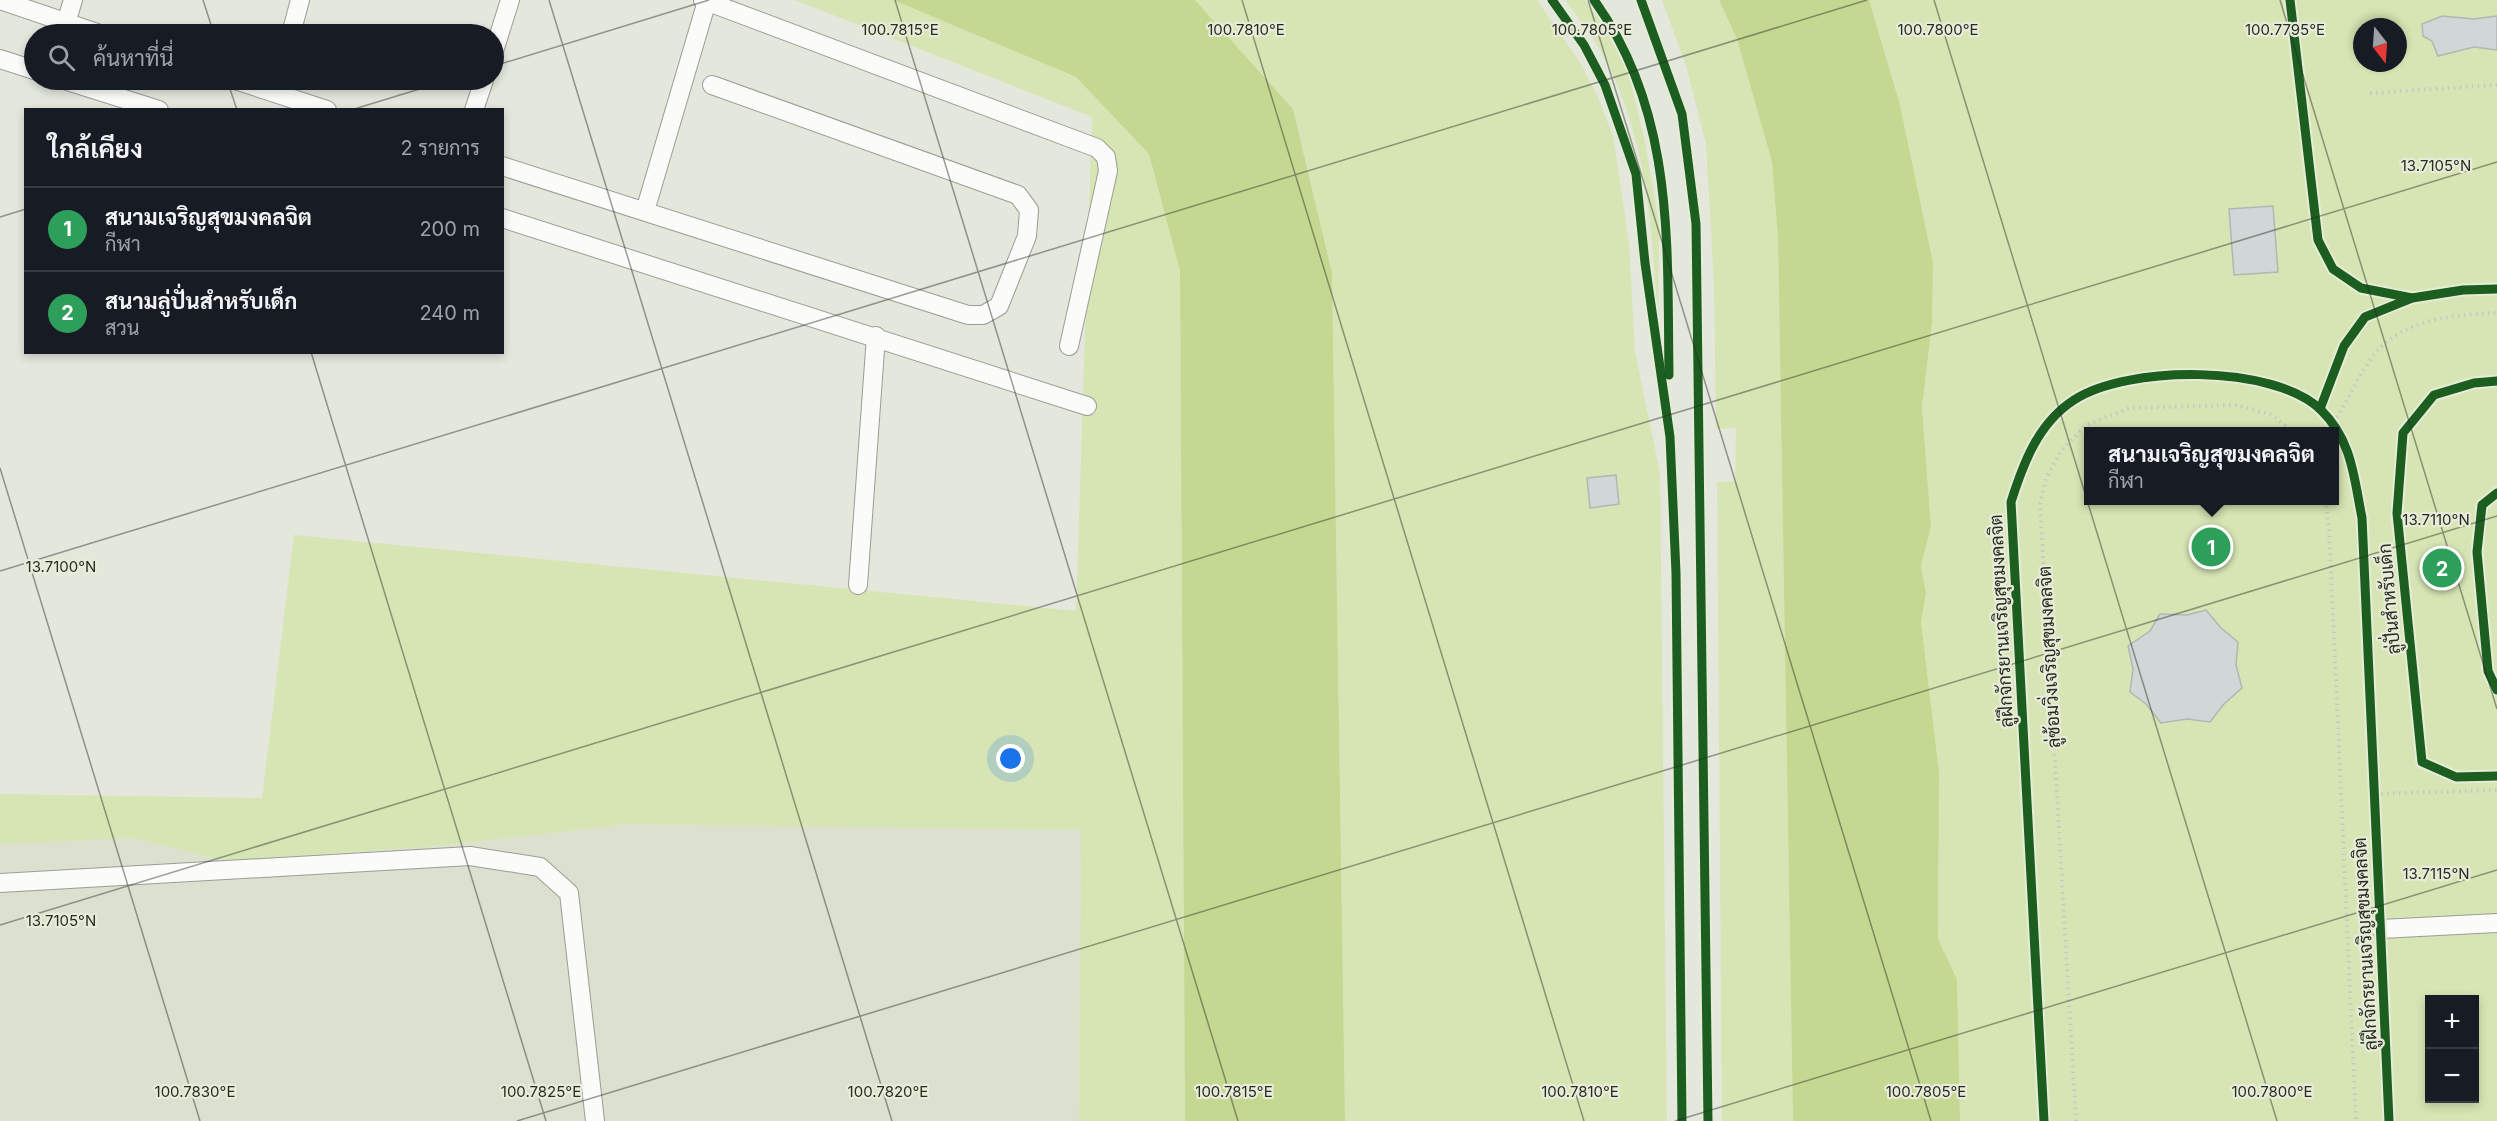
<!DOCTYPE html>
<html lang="th">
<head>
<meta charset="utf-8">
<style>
	:root { --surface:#171b24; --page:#20242c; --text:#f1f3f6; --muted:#9ea1a6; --line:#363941; --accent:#7c3aed }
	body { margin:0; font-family:Inter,Sarabun,sans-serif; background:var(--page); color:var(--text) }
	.controls { position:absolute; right:18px; bottom:18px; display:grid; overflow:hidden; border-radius:0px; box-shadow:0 3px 9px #0003 }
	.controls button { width:54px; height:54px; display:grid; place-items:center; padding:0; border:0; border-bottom:2px solid var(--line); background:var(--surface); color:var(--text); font:30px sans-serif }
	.compass { position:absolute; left:2353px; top:18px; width:54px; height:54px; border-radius:50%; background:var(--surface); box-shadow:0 3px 9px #0003; rotate:163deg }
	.you { position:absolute; left:1011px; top:759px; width:21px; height:21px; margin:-15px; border:4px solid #fff; border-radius:50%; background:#1a73e8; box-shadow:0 0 0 9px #1a73e833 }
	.badge { display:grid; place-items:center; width:39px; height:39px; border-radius:50%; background:var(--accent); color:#fff; font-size:20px; font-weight:700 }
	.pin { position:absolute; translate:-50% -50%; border:3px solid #fff; box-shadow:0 2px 6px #0006 }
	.popup { position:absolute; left:2084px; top:427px; width:255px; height:78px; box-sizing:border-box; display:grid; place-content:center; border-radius:0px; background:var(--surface); filter:drop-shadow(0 2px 4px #0005); font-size:20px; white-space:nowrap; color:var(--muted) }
	.popup b { font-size:22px; color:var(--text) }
	.popup::after { content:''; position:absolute; left:50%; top:100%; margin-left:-12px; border:12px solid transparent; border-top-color:var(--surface) }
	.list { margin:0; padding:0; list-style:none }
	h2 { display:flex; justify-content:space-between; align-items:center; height:78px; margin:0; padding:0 24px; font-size:26px }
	h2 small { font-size:20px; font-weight:400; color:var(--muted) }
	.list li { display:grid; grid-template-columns:39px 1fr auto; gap:18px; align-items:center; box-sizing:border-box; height:84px; padding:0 24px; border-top:2px solid var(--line) }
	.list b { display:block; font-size:22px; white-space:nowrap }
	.list p { margin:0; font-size:20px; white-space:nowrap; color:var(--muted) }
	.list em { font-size:20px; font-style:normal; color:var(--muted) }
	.icon { flex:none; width:33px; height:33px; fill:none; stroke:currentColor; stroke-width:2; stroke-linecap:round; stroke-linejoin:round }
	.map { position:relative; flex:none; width:2497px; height:1121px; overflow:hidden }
	.search { position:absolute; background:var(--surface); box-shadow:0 3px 9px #0003; left:24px; top:24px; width:480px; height:66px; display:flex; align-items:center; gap:15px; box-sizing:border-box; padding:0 21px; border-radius:33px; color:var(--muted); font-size:22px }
	.panel { position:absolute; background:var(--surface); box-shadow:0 3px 9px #0003; left:24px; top:108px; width:480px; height:246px; border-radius:0px }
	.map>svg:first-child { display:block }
	.built { fill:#dbe1ce }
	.green { fill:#d7e5b4; fill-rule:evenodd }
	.water { fill:#c4d891 }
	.building { fill:#d1d7d7; stroke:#b2b6b4; stroke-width:1.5 }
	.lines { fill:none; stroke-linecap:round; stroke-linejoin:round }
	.service-casing { stroke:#9b9d95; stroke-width:20 }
	.path { stroke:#c7c8c4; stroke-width:4; stroke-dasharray:1.5 4.5; stroke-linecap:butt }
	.service { stroke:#fbfbfa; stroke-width:18 }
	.cycleway-casing { stroke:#e6ecd7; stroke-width:13 }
	.cycleway { stroke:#1b5e20; stroke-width:9 }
	.ticks { fill:none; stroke:#282b23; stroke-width:1.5; stroke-opacity:0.45 }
	.labels { text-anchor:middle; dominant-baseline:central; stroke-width:4.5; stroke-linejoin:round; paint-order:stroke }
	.street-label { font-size:18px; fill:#282b23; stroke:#e6ecd7 }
	.ticks-label { font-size:15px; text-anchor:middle; fill:#282b23; stroke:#e6ecd7; stroke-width:4.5; stroke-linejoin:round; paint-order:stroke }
</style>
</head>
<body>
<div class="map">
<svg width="2497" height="1121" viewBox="0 0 2497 1121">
	<rect width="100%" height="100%" fill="#e4e7dc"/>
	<polygon class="built" points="628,824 1081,830 1079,1121 0,1121 0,844 133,838 227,861 438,846"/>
	<g class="green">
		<polygon points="795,0 893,0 1076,77 1149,154 1180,271 1185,1121 1079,1121 1081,830 628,824 438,846 227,861 133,838 0,844 0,794 262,798 294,535 1076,611 1092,117"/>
		<path d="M1195,0H1537L1581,64L1597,95L1613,136L1629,242L1635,352L1660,473L1667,1121H1345L1332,273L1293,109ZM1616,475L1619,504L1590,507L1587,478Z"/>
		<path d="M1565,0H1585L1604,27L1628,72L1645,142L1659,225L1658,334C1653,241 1650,150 1608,65C1597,42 1581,21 1565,0Z"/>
		<polygon points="1662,0 1719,0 1737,39 1772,162 1778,238 1793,1121 1722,1121 1717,482 1735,481 1736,428 1716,429 1714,285 1706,144 1687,69"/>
		<path d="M1869,0H2497V1121H1960L1957,979L1938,939L1939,772L1921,622L1926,593L1921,566L1931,527L1922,407L1932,323L1933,263L1900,105ZM2362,27H2398V63H2362ZM2088,432H2334V500H2088ZM2430,1000H2474V1098H2430Z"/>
	</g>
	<g class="water">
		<polygon points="893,0 1195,0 1293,109 1332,273 1345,1121 1185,1121 1180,271 1149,154 1076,77"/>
		<polygon points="1719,0 1869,0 1900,105 1933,263 1932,323 1922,407 1931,527 1921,566 1926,593 1921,622 1939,772 1938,939 1957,979 1960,1121 1793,1121 1778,238 1772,162 1737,39"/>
	</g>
	<g class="building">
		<polygon points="2442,16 2474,19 2497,16 2497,50 2474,47 2438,56 2432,41 2423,36 2422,24"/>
		<polygon points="2273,206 2278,272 2234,275 2229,209"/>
		<polygon points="1616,475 1619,504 1590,508 1587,478"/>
		<polygon points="2206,610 2221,628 2238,642 2236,665 2242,688 2224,704 2210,722 2187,719 2161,723 2146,704 2130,692 2133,669 2128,646 2150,631 2160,614 2187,615"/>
	</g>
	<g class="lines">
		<g class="service-casing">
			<g id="service">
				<polyline points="0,0 100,34"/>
				<polyline points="703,0 1097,148 1106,157 1108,171 1069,346"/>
				<polyline points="66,23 73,0"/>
				<polyline points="291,34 300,0"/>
				<polyline points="494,51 510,0"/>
				<polyline points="0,59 34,70"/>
				<polyline points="64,80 159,110"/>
				<polyline points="235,80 327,110"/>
				<polyline points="474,110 484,80"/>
				<polyline points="502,166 968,315 983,315 999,306 1027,236 1029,210 1018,195 712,85"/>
				<polyline points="645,211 707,1"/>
				<polyline points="502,218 1087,406"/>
				<polyline points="858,585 876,336"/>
				<polyline points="0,883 470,856 540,867 569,893 595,1121"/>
				<polyline points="2381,929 2497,923"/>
			</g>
		</g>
		<g class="path">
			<polyline points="2370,93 2497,85"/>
			<path d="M2326,432C2344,410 2354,384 2369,361C2398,319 2450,315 2497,313"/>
			<polyline points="2325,500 2329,528 2356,1121"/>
			<polyline points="2375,794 2497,790"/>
			<polyline points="2076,1121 2040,504 2046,478 2061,451 2086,425 2130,408 2237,405 2272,415 2293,432"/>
		</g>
		<use href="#service" class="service"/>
		<g class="cycleway-casing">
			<g id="cycleway">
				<polyline points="1552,0 1584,45 1605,85 1636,174 1645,263 1670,437 1676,573 1682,1121"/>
				<path d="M1594,0C1675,112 1667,243 1669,375"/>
				<polyline points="1641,0 1682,114 1696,224 1708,1121"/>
				<polyline points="2290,0 2318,240 2333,269 2361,288 2412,298"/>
				<polyline points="2497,381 2474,383 2434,395 2403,433 2397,513 2422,762 2456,777 2497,776"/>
				<polyline points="2320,409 2344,346 2365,317 2412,298 2463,290 2497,289"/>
				<polyline points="2497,493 2482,505 2477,552 2488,671 2497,690"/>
				<path d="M2044,1121L2011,502C2023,464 2038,423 2074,400C2127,365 2274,364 2321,410C2352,440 2354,478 2362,518L2389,1121"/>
			</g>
		</g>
		<use href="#cycleway" class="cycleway"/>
	</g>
	<path class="ticks" d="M203,0L214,34M549,0L892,1121M895,0L1238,1121M1242,0L1584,1121M1588,0L1931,1121M1934,0L2277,1121M2280,0L2497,709M494,66L709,0M227,80L237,110M351,110L449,80M0,217L26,209M311,352L546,1121M0,468L200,1121M0,571L1867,0M0,925L2497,162M517,1121L2497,516M1675,1121L2497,870"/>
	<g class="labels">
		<g class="street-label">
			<text transform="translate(2389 599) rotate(-95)">ลู่ปั่นสำหรับเด็ก</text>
			<text transform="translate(2001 621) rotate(-93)">ลู่ฝึกจักรยานเจริญสุขมงคลจิต</text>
			<text transform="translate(2049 657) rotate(-93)">ลู่ซ้อมวิ่งเจริญสุขมงคลจิต</text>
			<text transform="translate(2365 944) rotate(-93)">ลู่ฝึกจักรยานเจริญสุขมงคลจิต</text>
		</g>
	</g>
	<g class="ticks-label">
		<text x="900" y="35">100.7815°E</text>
		<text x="1246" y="35">100.7810°E</text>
		<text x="1592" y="35">100.7805°E</text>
		<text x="1938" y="35">100.7800°E</text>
		<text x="2285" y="35">100.7795°E</text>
		<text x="2436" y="171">13.7105°N</text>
		<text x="2436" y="525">13.7110°N</text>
		<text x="61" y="572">13.7100°N</text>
		<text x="2436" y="879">13.7115°N</text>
		<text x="61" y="926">13.7105°N</text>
		<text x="195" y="1097">100.7830°E</text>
		<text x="541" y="1097">100.7825°E</text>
		<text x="888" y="1097">100.7820°E</text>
		<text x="1234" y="1097">100.7815°E</text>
		<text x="1580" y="1097">100.7810°E</text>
		<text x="1926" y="1097">100.7805°E</text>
		<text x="2272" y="1097">100.7800°E</text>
	</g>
</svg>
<div class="controls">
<button>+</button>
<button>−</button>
</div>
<svg class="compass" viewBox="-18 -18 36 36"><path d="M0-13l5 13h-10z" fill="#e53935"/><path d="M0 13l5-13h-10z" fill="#9ea1a6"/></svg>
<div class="you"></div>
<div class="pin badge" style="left:2211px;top:547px;background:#2e9e5b">1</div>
<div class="popup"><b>สนามเจริญสุขมงคลจิต</b>กีฬา</div>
<div class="pin badge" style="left:2442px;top:568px;background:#2e9e5b">2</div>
<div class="search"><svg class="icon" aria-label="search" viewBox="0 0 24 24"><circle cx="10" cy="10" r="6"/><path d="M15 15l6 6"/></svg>ค้นหาที่นี่</div>
<section class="panel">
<h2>ใกล้เคียง<small>2 รายการ</small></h2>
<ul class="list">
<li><span class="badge" style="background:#2e9e5b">1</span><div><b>สนามเจริญสุขมงคลจิต</b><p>กีฬา</p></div><em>200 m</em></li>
<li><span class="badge" style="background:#2e9e5b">2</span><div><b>สนามลู่ปั่นสำหรับเด็ก</b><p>สวน</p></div><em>240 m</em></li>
</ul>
</section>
</div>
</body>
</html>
